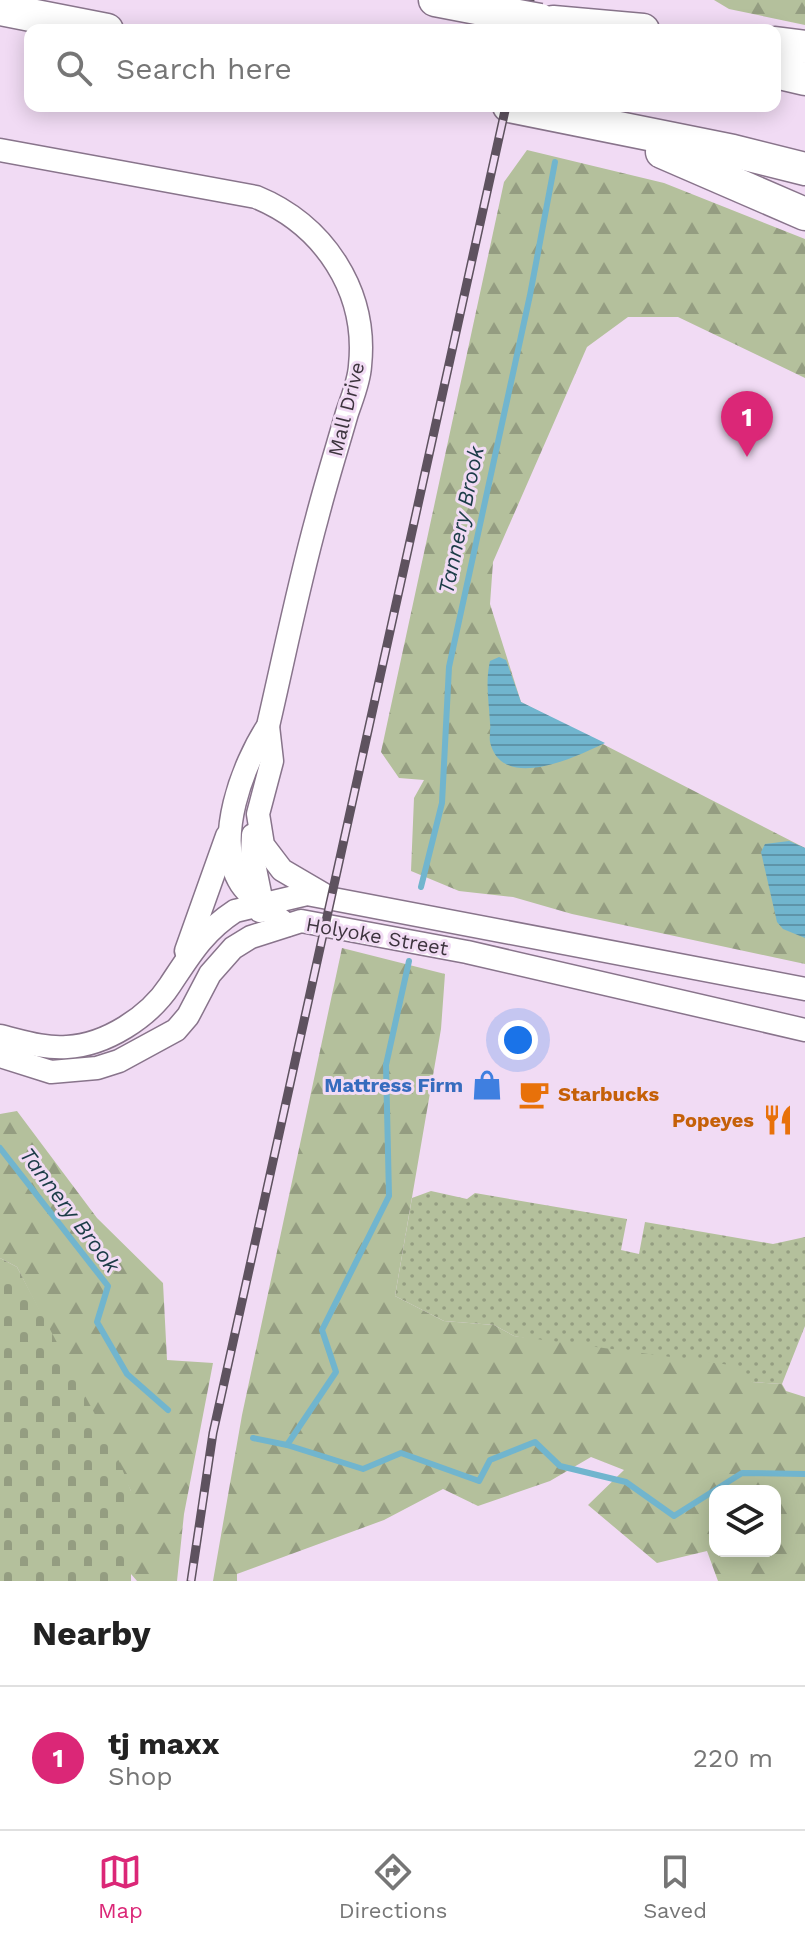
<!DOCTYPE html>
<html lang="en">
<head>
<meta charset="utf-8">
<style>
	:root { --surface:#fff; --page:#f2f2f2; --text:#222; --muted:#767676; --line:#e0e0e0; --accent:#db2777 }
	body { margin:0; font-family:"Work Sans",sans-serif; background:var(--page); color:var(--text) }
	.controls { position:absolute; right:24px; bottom:24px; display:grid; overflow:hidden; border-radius:16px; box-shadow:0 4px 20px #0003 }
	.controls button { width:72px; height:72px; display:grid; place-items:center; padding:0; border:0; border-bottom:2px solid var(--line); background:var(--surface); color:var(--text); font:40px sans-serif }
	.you { position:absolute; left:518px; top:1040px; width:28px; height:28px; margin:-20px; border:6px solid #fff; border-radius:50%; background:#1a73e8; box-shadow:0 0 0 12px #1a73e833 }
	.badge { display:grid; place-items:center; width:52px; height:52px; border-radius:50%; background:var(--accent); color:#fff; font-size:26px; font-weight:700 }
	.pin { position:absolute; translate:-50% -66px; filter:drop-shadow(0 2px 4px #0008) }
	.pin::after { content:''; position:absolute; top:42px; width:28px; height:24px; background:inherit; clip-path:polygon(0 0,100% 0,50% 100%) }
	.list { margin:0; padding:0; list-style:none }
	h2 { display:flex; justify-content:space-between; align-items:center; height:104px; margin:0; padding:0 32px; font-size:34px }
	h2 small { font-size:26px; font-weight:400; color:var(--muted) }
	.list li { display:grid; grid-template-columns:52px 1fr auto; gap:24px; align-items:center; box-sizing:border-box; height:144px; padding:0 32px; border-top:2px solid var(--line) }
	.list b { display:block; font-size:30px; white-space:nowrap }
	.list p { margin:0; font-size:26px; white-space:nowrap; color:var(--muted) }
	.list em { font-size:26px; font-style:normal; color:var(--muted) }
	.icon { flex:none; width:44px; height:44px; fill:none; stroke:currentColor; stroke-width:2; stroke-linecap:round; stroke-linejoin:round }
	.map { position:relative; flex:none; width:805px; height:1581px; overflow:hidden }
	.search { position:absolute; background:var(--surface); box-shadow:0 4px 20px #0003; left:24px; right:24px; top:24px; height:88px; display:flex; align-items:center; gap:20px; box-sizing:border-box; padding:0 28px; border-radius:16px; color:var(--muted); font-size:30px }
	.sheet { height:248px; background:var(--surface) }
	nav { display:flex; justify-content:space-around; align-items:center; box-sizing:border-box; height:112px; border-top:2px solid var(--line); background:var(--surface); font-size:22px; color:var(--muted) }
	nav a { display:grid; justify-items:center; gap:4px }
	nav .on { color:var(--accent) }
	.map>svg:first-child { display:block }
	.grass { fill:url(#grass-dots) }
	.forest { fill:url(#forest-firs); fill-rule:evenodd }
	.cemetery { fill:url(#cemetery-stones) }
	.water { fill:url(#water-rules) }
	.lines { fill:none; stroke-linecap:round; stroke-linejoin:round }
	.stream { stroke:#71b5ce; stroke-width:6 }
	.minor-casing { stroke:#88748b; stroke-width:25 }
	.highway-casing { stroke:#88748b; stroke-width:35 }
	.minor { stroke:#fff; stroke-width:22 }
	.highway { stroke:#fff; stroke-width:32 }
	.rail-casing { stroke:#5e525f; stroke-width:9 }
	.rail { stroke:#f1dbf4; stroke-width:6; stroke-dasharray:18; stroke-linecap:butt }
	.highway-bridge-casing { stroke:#88748b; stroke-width:35; stroke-linecap:butt }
	.highway-bridge { stroke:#fff; stroke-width:32 }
	.labels { text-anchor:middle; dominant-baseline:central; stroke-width:6; stroke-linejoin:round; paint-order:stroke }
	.street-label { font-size:20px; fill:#3d343e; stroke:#f1dbf4 }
	.shop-label { font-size:20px; font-weight:bold; fill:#366cbe; stroke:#f1dbf4; text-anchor:end }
	.food-label { font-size:20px; font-weight:bold; fill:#c56008; stroke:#f1dbf4; text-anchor:start }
	.water-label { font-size:22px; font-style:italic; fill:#1b3c47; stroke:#f1dbf4 }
</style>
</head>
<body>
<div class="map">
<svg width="805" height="1581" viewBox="0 0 805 1581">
	<defs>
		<pattern id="grass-dots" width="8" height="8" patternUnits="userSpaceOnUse" patternTransform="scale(2)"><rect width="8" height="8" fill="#b4c09c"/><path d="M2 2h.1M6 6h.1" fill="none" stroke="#949d81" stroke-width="1.8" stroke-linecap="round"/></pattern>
		<pattern id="forest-firs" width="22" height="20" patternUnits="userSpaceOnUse" patternTransform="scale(2)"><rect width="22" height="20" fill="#b4c09c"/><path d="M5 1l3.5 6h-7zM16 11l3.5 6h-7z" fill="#949d81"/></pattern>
		<pattern id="cemetery-stones" width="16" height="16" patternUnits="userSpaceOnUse" patternTransform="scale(2)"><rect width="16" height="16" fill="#b4c09c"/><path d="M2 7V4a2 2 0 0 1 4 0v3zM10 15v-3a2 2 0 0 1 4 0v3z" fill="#949d81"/></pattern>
		<pattern id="water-rules" width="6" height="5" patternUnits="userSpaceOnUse" patternTransform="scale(2)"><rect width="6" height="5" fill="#71b5ce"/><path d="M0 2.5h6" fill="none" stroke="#5e94a9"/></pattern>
	</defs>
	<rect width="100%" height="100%" fill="#f1dbf4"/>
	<polygon class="grass" points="431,1191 467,1199 475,1193 627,1219 621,1250 639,1254 645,1222 773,1244 805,1237 805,1326 782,1384 752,1382 514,1336 494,1325 444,1321 395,1296 412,1198"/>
	<g class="forest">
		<polygon points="714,0 805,0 805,25 729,9"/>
		<polygon points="527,150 664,183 805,239 805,378 678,317 628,317 587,347 493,562 490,604 521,702 805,848 805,964 572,914 513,897 459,891 411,871 414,798 424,780 399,778 381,752 504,182"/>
		<path d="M342,948L445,974L441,1029L395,1296L444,1321L494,1325L514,1336L738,1366L752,1382L782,1384L786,1391L805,1397V1581H718L707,1551L657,1563L588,1505L624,1470L591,1457L550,1481L478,1506L443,1489L384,1520L237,1574V1581H213L242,1415ZM775,1491V1551H715V1491Z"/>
		<polygon points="17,1111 97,1218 163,1283 167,1360 213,1363 184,1514 177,1581 137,1581 131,1574 131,1491 17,1267 0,1258 0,1114"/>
	</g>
	<polygon class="cemetery" points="0,1258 17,1267 117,1456 131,1491 131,1581 0,1581"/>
	<g class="water">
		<path d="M499,657L506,660L521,702L605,743C578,756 502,793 490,742C489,736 491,729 490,723C489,701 485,683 490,661Z"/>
		<polygon points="789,841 805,848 805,938 783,929 777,922 761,852 765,844"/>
	</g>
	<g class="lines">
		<g class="stream">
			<polyline points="421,887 442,803 449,667 530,295 555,162"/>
			<polyline points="0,1148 108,1286 97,1322 127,1374 168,1410"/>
			<polyline points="253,1438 287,1445 336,1372 322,1330 389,1196 386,1065 409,961"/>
			<polyline points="287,1445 363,1469 401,1453 479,1481 490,1460 535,1442 560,1466 626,1482 674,1516 742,1473 805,1474"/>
		</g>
		<g class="minor-casing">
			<g id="minor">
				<path d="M0,150L256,197C324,225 368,291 360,366C359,382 352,398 347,413C337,448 326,483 317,518C298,587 284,657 268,726C243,764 213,841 241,884C252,900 273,913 287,925"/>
				<polyline points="268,726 272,761 258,814 263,845 282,870 323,894"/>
				<polyline points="253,835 252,854 262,903 260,911"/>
				<polyline points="186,951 227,836"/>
				<path d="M0,1036C21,1041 45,1049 67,1047C106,1045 149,1017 170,985C190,955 203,932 235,911L307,894L805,989"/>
				<polyline points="0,1056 51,1072 97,1068 119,1061 176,1030 188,1016 210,974 233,948 251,937 301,921 467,952 805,1030"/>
			</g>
		</g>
		<g class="highway-casing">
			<g id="highway">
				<polyline points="435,0 513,15"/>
				<polyline points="0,9 107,30"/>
				<polyline points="553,22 643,30"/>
				<polyline points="775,43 805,47"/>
				<polyline points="775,72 805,79"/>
				<polyline points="509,106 733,151 805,169"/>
				<polyline points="662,152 805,214"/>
			</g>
		</g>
		<use href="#minor" class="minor"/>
		<use href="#highway" class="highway"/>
		<g class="rail-casing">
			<g id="rail">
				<polyline points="523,30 530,0"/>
				<polyline points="191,1581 213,1433 506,106"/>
			</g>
		</g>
		<use href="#rail" class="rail"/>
		<g class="highway-bridge-casing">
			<polyline id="highway-bridge" points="513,15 540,20"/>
		</g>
		<use href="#highway-bridge" class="highway-bridge"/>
	</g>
	<defs>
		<g id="shop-bare" transform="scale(2.4)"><path d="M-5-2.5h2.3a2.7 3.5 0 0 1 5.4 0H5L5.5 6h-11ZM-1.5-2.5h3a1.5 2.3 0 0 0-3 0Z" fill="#3f7fe0" stroke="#f1dbf4" stroke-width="2.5" paint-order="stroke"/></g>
		<g id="cafe-bare" transform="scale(2.4)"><path d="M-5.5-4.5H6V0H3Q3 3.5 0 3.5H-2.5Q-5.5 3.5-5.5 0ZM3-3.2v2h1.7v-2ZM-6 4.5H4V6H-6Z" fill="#e8710a" stroke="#f1dbf4" stroke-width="2.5" paint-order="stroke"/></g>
		<g id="restaurant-bare" transform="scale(2.4)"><path d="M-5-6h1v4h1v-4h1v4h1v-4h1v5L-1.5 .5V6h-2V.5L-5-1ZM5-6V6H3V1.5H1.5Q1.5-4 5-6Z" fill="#e8710a" stroke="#f1dbf4" stroke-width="2.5" paint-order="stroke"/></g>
	</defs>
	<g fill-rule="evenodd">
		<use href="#shop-bare" x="487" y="1085"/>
		<use href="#cafe-bare" x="534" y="1094"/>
		<use href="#restaurant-bare" x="778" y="1120"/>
	</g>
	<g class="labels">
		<g class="street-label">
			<text transform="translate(346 409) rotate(-76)">Mall Drive</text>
			<text transform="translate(377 936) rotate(10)">Holyoke Street</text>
		</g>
		<g class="shop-label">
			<text x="463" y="1085">Mattress Firm</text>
		</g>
		<g class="food-label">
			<text x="558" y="1094">Starbucks</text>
			<text x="754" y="1120" text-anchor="end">Popeyes</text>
		</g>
		<g class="water-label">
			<text transform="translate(461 520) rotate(-78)">Tannery Brook</text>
			<text transform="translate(70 1210) rotate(53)">Tannery Brook</text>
		</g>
	</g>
</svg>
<div class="controls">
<button><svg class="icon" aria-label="layers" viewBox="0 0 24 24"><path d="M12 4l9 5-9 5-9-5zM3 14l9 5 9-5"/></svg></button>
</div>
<div class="you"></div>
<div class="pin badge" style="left:747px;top:457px">1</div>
<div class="search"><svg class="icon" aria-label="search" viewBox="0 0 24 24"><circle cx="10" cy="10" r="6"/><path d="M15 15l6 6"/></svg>Search here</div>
</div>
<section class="sheet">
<h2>Nearby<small></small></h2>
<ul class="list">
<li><span class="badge">1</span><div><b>tj maxx</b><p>Shop</p></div><em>220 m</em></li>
</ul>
</section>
<nav>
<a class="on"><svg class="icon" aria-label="map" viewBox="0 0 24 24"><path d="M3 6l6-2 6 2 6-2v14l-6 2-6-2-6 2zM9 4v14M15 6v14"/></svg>Map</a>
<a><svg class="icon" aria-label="directions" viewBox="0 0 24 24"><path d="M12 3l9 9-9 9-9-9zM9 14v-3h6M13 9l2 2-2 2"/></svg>Directions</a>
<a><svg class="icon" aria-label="saved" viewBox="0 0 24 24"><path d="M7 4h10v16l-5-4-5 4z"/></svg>Saved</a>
</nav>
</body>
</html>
